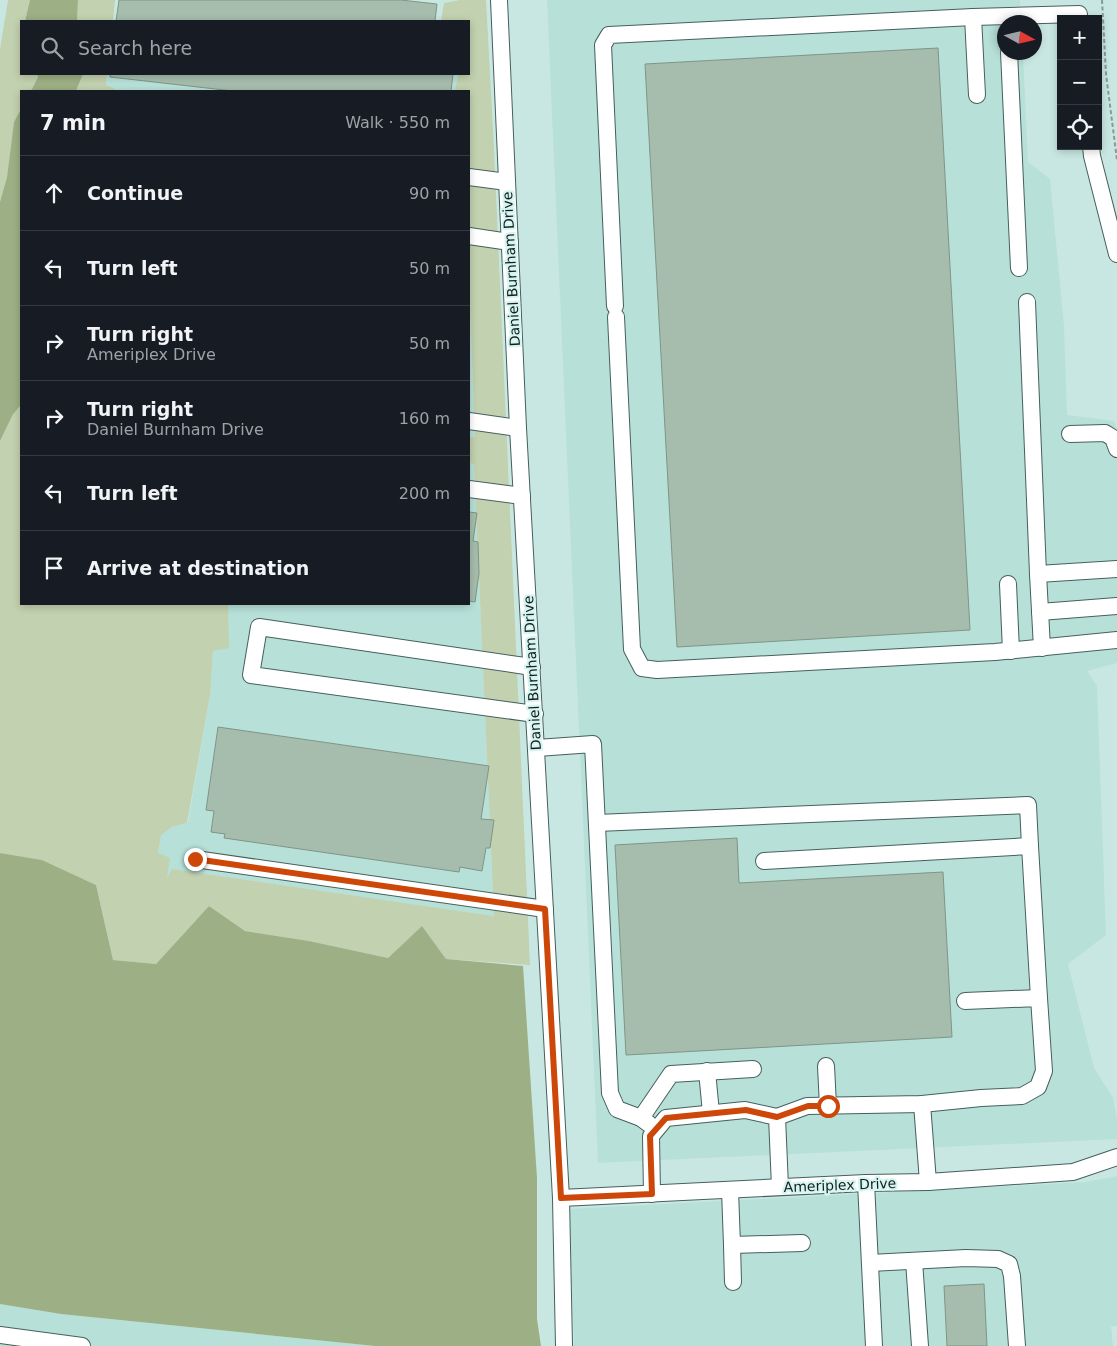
<!DOCTYPE html>
<html lang="en">
<head>
<meta charset="utf-8">
<style>
	:root { --surface:#171b24; --page:#242831; --text:#f1f3f6; --muted:#9ea1a6; --line:#363941 }
	body { margin:0; font-family:"DejaVu Sans",sans-serif; background:var(--page); color:var(--text) }
	.controls { position:absolute; right:15px; top:15px; display:grid; overflow:hidden; border-radius:0px; box-shadow:0 2px 8px #0003 }
	.controls button { width:45px; height:45px; display:grid; place-items:center; padding:0; border:0; border-bottom:1px solid var(--line); background:var(--surface); color:var(--text); font:25px sans-serif }
	.compass { position:absolute; left:997px; top:15px; width:45px; height:45px; border-radius:50%; background:var(--surface); box-shadow:0 2px 8px #0003; rotate:98deg }
	.stop { position:absolute; width:15px; height:15px; margin:-11px; border:4px solid #cd4709; border-radius:50%; background:#fff }
	.stop.end { background:#cd4709; border-color:#fff; box-shadow:0 1px 5px #0008 }
	.list { margin:0; padding:0; list-style:none }
	h2 { display:flex; justify-content:space-between; align-items:center; height:65px; margin:0; padding:0 20px; font-size:21px }
	h2 small { font-size:16px; font-weight:400; color:var(--muted) }
	.list li { display:grid; grid-template-columns:32px 1fr auto; gap:15px; align-items:center; box-sizing:border-box; height:75px; padding:0 20px; border-top:1px solid var(--line) }
	.list b { display:block; font-size:19px; white-space:nowrap }
	.list p { margin:0; font-size:16px; white-space:nowrap; color:var(--muted) }
	.list em { font-size:16px; font-style:normal; color:var(--muted) }
	.icon { flex:none; width:28px; height:28px; fill:none; stroke:currentColor; stroke-width:2; stroke-linecap:round; stroke-linejoin:round }
	.map { position:relative; flex:none; width:1117px; height:1346px; overflow:hidden }
	.search { position:absolute; background:var(--surface); box-shadow:0 2px 8px #0003; left:20px; top:20px; width:450px; height:55px; display:flex; align-items:center; gap:12px; box-sizing:border-box; padding:0 18px; border-radius:0px; color:var(--muted); font-size:19px }
	.panel { position:absolute; background:var(--surface); box-shadow:0 2px 8px #0003; left:20px; top:90px; width:450px; height:515px; border-radius:0px }
	.map>svg:first-child { display:block }
	.built { fill:#b7e0d9 }
	.green { fill:#c2d1af }
	.forest { fill:#9daf84 }
	.building { fill:#a6bdad; stroke:#7f9586 }
	.lines { fill:none; stroke-linecap:round; stroke-linejoin:round }
	.minor-casing { stroke:#45605c; stroke-width:18 }
	.path { stroke:#849b97; stroke-width:2; stroke-dasharray:4 2.5; stroke-linecap:butt }
	.minor { stroke:#fff; stroke-width:16 }
	.route { stroke:#cd4709; stroke-width:6 }
	.labels { text-anchor:middle; dominant-baseline:central; stroke-width:4.5; stroke-linejoin:round; paint-order:stroke }
	.street-label { font-size:14px; fill:#131e1c; stroke:#d6f5f0 }
</style>
</head>
<body>
<div class="map">
<svg width="1117" height="1346" viewBox="0 0 1117 1346">
	<rect width="100%" height="100%" fill="#c9e7e2"/>
	<g class="built">
		<polygon points="547,0 1020,0 1021,22 1004,22 1004,52 1023,53 1028,162 1050,179 1064,326 1067,415 1114,421 1117,429 1117,663 1087,671 1097,686 1106,935 1068,964 1094,1068 1113,1098 1117,1119 1117,1139 598,1163"/>
		<polygon points="107,74 458,74 455,91 115,91 115,89 106,85"/>
		<polygon points="469,282 475,438 469,437"/>
		<polygon points="469,463 474,464 494,916 172,869 166,880 158,853 161,834 172,827 188,823 210,695 213,651 228,621 228,604 469,604"/>
		<polygon points="1117,1176 1117,1326 1111,1326 1113,1346 574,1346 569,1209 1086,1182"/>
		<polygon points="0,1304 61,1314 375,1346 0,1346"/>
	</g>
	<g class="green">
		<polygon points="8,0 30,0 25,21 21,21 21,74 37,74 38,77 31,91 21,91 21,109 14,123 7,177 0,202 0,49"/>
		<polygon points="78,0 115,0 113,21 77,21"/>
		<polygon points="460,0 486,0 494,148 530,965 446,959 422,926 388,958 309,941 245,931 209,906 156,964 113,960 96,885 42,860 0,853 0,441 13,413 21,405 21,604 228,604 229,648 213,651 210,695 187,823 172,827 161,835 158,853 170,858 167,878 172,869 494,916 474,464 469,463 469,437 475,437 469,282 469,91 455,91 458,74 469,74 469,21 441,21 444,3"/>
		<polygon points="83,74 107,74 106,85 115,89 115,91 76,91"/>
	</g>
	<g class="forest">
		<polygon points="30,0 78,0 77,21 25,21"/>
		<polygon points="37,74 83,74 76,91 31,91 38,77"/>
		<polygon points="21,109 21,405 13,414 0,441 0,202 7,177 14,122"/>
		<polygon points="0,853 42,860 96,885 113,960 156,964 209,906 245,931 309,941 388,958 422,926 446,959 523,966 537,1178 537,1319 541,1346 375,1346 61,1314 0,1304"/>
	</g>
	<g class="building">
		<polygon points="119,0 401,0 437,4 435,21 116,21"/>
		<polygon points="938,48 970,630 677,647 645,64"/>
		<polygon points="110,74 453,74 451,91 233,91 110,77"/>
		<polygon points="469,512 477,513 473,541 478,542 479,573 475,602 469,601"/>
		<polygon points="218,727 489,766 481,819 494,820 490,848 486,848 482,871 460,867 459,872 224,838 225,834 211,832 214,811 206,810"/>
		<polygon points="737,838 739,883 943,872 952,1037 626,1055 615,845"/>
		<polygon points="984,1284 987,1346 947,1346 944,1286"/>
	</g>
	<g class="lines">
		<g class="minor-casing">
			<g id="minor">
				<polyline points="499,0 518,428 561,1198 564,1346"/>
				<polyline points="973,17 977,95"/>
				<polyline points="1009,52 1019,268"/>
				<polyline points="1091,146 1092,156 1117,254"/>
				<polyline points="469,177 507,182"/>
				<polyline points="469,236 510,242"/>
				<polyline points="1027,302 1038,574"/>
				<polyline points="615,306 603,45 609,35 973,17 1079,14"/>
				<polyline points="616,317 632,649 642,668 657,670 995,652 1117,640"/>
				<polyline points="469,421 518,428"/>
				<polyline points="1070,434 1105,433 1113,438 1117,449"/>
				<polyline points="469,489 522,496"/>
				<polyline points="1008,584 1011,651"/>
				<polyline points="1040,612 1117,606"/>
				<polyline points="1042,648 1038,574 1117,569"/>
				<polyline points="532,667 259,627 251,675 535,714"/>
				<polyline points="537,748 593,744 610,1093 617,1109 641,1118"/>
				<polyline points="597,823 1028,805 1030,846"/>
				<polyline points="195,859 545,909"/>
				<polyline points="764,861 1030,846 1039,998"/>
				<polyline points="826,1066 828,1106"/>
				<polyline points="707,1071 711,1113"/>
				<polyline points="922,1104 928,1182"/>
				<polyline points="777,1117 807,1106 922,1104 981,1098 1022,1096 1038,1087 1044,1071 1039,998 965,1001"/>
				<polyline points="649,1124 641,1118 671,1074 753,1069"/>
				<polyline points="866,1183 874,1346"/>
				<polyline points="730,1190 732,1245 802,1243"/>
				<polyline points="652,1194 651,1136 666,1118 745,1110 777,1117 780,1187"/>
				<polyline points="561,1198 866,1183 928,1182 1073,1172 1117,1157"/>
				<polyline points="732,1245 733,1282"/>
				<polyline points="914,1261 920,1346"/>
				<polyline points="870,1263 966,1258 998,1259 1009,1264 1012,1276 1017,1346"/>
				<polyline points="0,1335 82,1346"/>
			</g>
		</g>
		<polyline class="path" points="1102,0 1106,74 1117,160"/>
		<use href="#minor" class="minor"/>
	</g>
	<g class="lines">
		<polyline class="route" points="195,859 545,909 561,1198 652,1194 650,1136 666,1118 746,1110 777,1117 808,1106 828,1106"/>
	</g>
	<g class="labels">
		<g class="street-label">
			<text transform="translate(511 269) rotate(-93)">Daniel Burnham Drive</text>
			<text transform="translate(532 673) rotate(-93)">Daniel Burnham Drive</text>
			<text transform="translate(840 1185) rotate(-2)">Ameriplex Drive</text>
		</g>
	</g>
</svg>
<div class="controls">
<button>+</button>
<button>−</button>
<button><svg class="icon" aria-label="locate" viewBox="0 0 24 24"><circle cx="12" cy="12" r="6"/><path d="M12 2v4M12 18v4M2 12h4M18 12h4"/></svg></button>
</div>
<svg class="compass" viewBox="-18 -18 36 36"><path d="M0-13l5 13h-10z" fill="#e53935"/><path d="M0 13l5-13h-10z" fill="#9ea1a6"/></svg>
<div class="stop" style="left:828px;top:1106px"></div>
<div class="stop end" style="left:195px;top:859px"></div>
<div class="search"><svg class="icon" aria-label="search" viewBox="0 0 24 24"><circle cx="10" cy="10" r="6"/><path d="M15 15l6 6"/></svg>Search here</div>
<section class="panel">
<h2>7 min<small>Walk · 550 m</small></h2>
<ul class="list">
<li><svg class="icon" aria-label="ahead" viewBox="0 0 24 24"><path d="M12 20V5M6 11l6-6 6 6"/></svg><div><b>Continue</b></div><em>90 m</em></li>
<li><svg class="icon" aria-label="left" viewBox="0 0 24 24"><path d="M17 20v-9H6M10 6l-5 5 5 5"/></svg><div><b>Turn left</b></div><em>50 m</em></li>
<li><svg class="icon" aria-label="right" viewBox="0 0 24 24"><path d="M7 20v-9h11M14 6l5 5-5 5"/></svg><div><b>Turn right</b><p>Ameriplex Drive</p></div><em>50 m</em></li>
<li><svg class="icon" aria-label="right" viewBox="0 0 24 24"><path d="M7 20v-9h11M14 6l5 5-5 5"/></svg><div><b>Turn right</b><p>Daniel Burnham Drive</p></div><em>160 m</em></li>
<li><svg class="icon" aria-label="left" viewBox="0 0 24 24"><path d="M17 20v-9H6M10 6l-5 5 5 5"/></svg><div><b>Turn left</b></div><em>200 m</em></li>
<li><svg class="icon" aria-label="arrive" viewBox="0 0 24 24"><path d="M6 21V4h12l-3 4 3 4H6"/></svg><div><b>Arrive at destination</b></div></li>
</ul>
</section>
</div>
</body>
</html>
